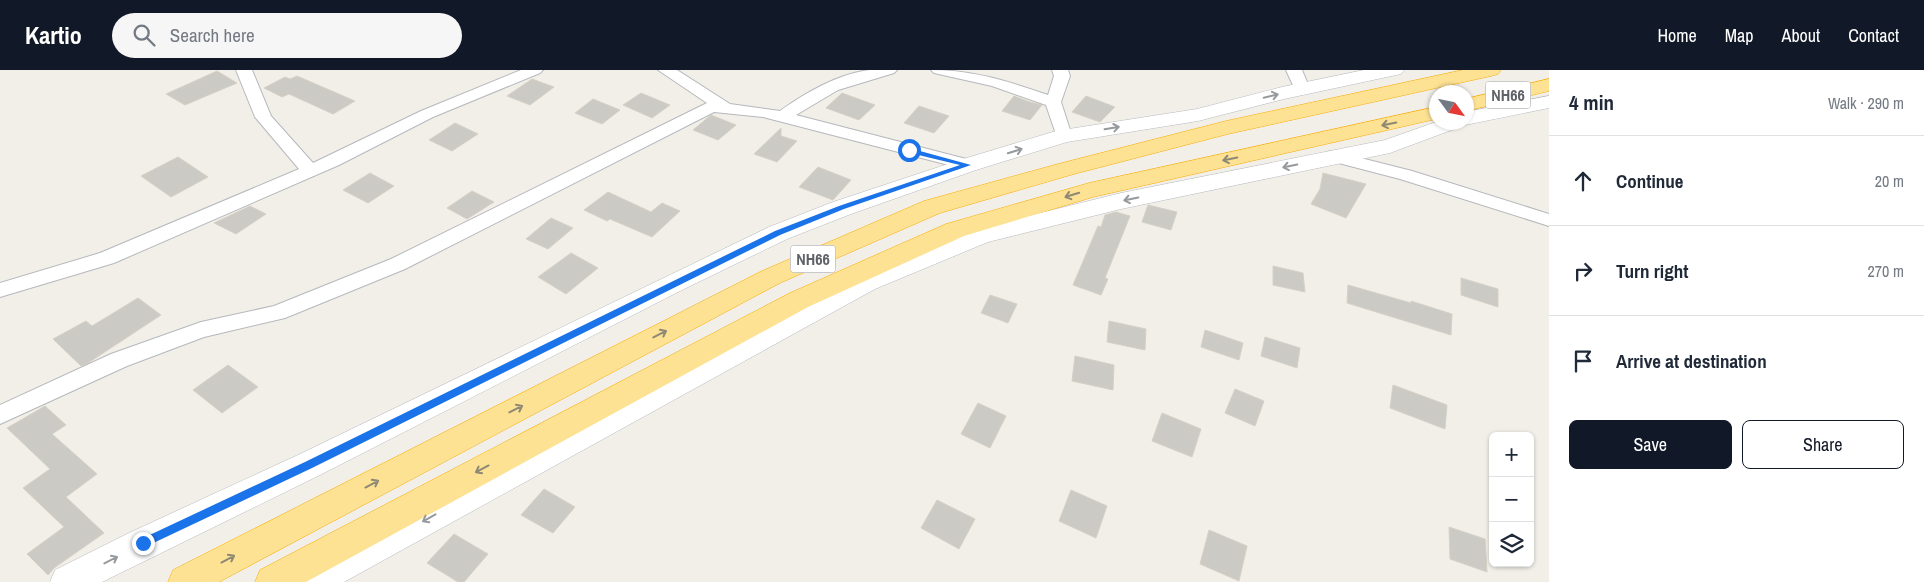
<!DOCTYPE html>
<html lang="en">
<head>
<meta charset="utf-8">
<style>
	:root { --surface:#fff; --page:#f6f6f7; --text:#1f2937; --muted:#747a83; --line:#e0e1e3; --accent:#111827 }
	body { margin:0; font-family:"Archivo Narrow",sans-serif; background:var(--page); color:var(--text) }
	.controls { position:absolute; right:15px; bottom:15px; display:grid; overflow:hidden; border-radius:8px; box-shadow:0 1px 4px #0004 }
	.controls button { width:45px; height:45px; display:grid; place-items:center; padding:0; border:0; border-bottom:1px solid var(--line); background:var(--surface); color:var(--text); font:25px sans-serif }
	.compass { position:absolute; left:1429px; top:15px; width:45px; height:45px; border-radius:50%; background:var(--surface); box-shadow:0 1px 4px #0004; rotate:123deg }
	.stop { position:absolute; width:15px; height:15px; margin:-11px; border:4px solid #1a73e8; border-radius:50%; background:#fff }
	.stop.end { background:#1a73e8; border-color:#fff; box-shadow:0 1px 5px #0008 }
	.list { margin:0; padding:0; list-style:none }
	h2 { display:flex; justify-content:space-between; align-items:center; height:65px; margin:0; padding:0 20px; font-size:21px }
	h2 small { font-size:16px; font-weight:400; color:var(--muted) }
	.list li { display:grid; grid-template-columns:32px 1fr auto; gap:15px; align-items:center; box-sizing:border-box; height:90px; padding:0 20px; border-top:1px solid var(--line) }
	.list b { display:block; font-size:19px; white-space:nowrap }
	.list em { font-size:16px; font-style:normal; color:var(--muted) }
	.actions { display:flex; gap:10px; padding:15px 20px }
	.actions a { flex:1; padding:11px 0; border:1px solid var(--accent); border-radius:8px; text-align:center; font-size:18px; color:var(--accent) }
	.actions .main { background:var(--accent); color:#fff }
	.icon { flex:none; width:28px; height:28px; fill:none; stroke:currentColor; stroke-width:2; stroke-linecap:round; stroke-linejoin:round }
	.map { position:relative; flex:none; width:1549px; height:512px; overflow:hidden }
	header { display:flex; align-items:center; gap:30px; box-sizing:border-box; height:70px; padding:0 25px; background:var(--accent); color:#fff }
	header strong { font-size:24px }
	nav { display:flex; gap:28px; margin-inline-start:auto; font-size:18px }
	.search { width:350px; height:45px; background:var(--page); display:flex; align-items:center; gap:12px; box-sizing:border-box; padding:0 18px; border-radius:28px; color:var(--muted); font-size:19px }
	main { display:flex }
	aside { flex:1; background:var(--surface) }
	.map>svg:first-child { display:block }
	.building { fill:#cccac5; stroke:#d6d1c6 }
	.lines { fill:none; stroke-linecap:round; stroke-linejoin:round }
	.street-casing { stroke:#b5b8bc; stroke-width:2 }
	.secondary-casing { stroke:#b6babf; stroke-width:1 }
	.highway-casing { stroke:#f9ab00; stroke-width:1 }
	.street { fill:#fff; fill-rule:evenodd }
	.secondary { fill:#fff; fill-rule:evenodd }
	.highway { fill:#fde293; fill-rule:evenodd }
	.oneway { stroke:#979a9d }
	.oneway2 { stroke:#8e8975 }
	.route { fill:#1a73e8 }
	.labels { text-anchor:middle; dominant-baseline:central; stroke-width:4.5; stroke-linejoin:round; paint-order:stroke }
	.shield { fill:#fff; stroke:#8f9295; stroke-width:1 }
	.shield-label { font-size:16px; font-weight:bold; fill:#5f6368 }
</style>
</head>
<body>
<header>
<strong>Kartio</strong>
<div class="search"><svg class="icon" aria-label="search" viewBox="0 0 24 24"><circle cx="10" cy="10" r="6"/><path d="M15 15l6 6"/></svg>Search here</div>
<nav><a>Home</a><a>Map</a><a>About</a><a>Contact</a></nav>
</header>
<main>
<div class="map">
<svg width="1549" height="512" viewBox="0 0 1549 512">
	<rect width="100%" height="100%" fill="#f1efe8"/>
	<g class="building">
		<polygon points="217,1 237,13 185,35 166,24"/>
		<polygon points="297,6 355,31 333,44 289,24 282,27 264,18 285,7 290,9"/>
		<polygon points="532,9 554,17 530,35 507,26"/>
		<polygon points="641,23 670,35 652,48 623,35"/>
		<polygon points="842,23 875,35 859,50 826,38"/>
		<polygon points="1014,26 1030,32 1042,35 1030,50 1002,41"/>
		<polygon points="1086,26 1115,37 1100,52 1072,42"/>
		<polygon points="593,29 620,40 602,54 575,43"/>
		<polygon points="919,36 949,46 934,63 904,53"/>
		<polygon points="711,45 736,55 718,70 693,60"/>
		<polygon points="455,53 478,64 452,81 429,70"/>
		<polygon points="781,58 781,66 797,71 777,92 754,84"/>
		<polygon points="178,87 208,107 171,127 141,106"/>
		<polygon points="818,97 851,110 833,130 799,117"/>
		<polygon points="370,103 394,116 368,133 343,120"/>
		<polygon points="1323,103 1366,114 1346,148 1311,134 1320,119"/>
		<polygon points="472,121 494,132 467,149 447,138"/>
		<polygon points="608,122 651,142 662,133 680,141 652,167 610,149 607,151 584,140"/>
		<polygon points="1148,135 1177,142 1171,160 1142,152"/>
		<polygon points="250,136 266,144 236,164 214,153"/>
		<polygon points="1116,142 1130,146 1105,208 1108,209 1101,225 1073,215 1098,156 1101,157 1105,145"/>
		<polygon points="551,148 573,158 548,179 526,169"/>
		<polygon points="571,183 598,198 566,224 538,207"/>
		<polygon points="1273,196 1303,203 1305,222 1273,215"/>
		<polygon points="1461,208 1498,219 1498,237 1461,225"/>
		<polygon points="1348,215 1411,233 1411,231 1452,244 1451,265 1347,233"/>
		<polygon points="990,225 1017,234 1008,253 981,243"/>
		<polygon points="138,228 161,245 88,293 81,296 53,269 86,251 92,256"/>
		<polygon points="1109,251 1146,259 1145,280 1107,272"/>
		<polygon points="1205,260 1243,273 1239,290 1201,277"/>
		<polygon points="1265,267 1300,278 1297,298 1261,286"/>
		<polygon points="1075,286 1114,295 1113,320 1072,311"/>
		<polygon points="228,295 258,317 222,343 193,320"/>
		<polygon points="1393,315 1447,335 1445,359 1390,338"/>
		<polygon points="1235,319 1264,331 1255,356 1225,343"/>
		<polygon points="978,333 1006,346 990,378 961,364"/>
		<polygon points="45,336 66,355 52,364 97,404 66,427 104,463 54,498 48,505 27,484 64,457 23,418 50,399 7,358"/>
		<polygon points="1162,343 1201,359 1192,387 1152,371"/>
		<polygon points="544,419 575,437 553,463 521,445"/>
		<polygon points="1071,420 1107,436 1096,468 1059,451"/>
		<polygon points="937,430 975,449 959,479 921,458"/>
		<polygon points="1449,457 1485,469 1487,502 1450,489"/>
		<polygon points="1209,460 1247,476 1239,511 1200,494"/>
		<polygon points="454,464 488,484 464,512 458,512 427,493"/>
	</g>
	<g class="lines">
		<g class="street-casing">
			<g id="street">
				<polygon points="236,0 252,0 271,46 313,93 421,41 521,0 543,0 540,3 433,47 339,95 114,193 0,227 0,213 100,183 299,99 255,47"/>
				<path d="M658,0H677L730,34L780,41C805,23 838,4 869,0C878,0 888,0 897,0L894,3L838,20L796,45L974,91L977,95L974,99L968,100L763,47L714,42L405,199L285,248L204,267L127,296L0,354V335L111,284L201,252L274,236L391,189L707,33Z"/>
				<path d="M931,0C974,0 1007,11 1048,25L1054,6L1052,0H1068L1070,6L1061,32L1072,66L1070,70H1058L1046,35L992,16L934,3Z"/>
				<polygon points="1286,0 1302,0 1310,19 1308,22 1296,22"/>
				<polygon points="1333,81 1412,101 1549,144 1549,156 1400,109 1327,90 1324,86 1327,82"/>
			</g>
		</g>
		<g class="secondary-casing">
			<g id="secondary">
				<polygon points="1364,0 1404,0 1401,4 1284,29 1198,51 1067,72 976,100 851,144 787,169 682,220 320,405 102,512 50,512 55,500 131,462 298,385 769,157 833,132 960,90 1056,61 1197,39 1282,17"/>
				<polygon points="1549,26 1549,38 1465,55 1390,83 1121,139 988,172 875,219 344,512 294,512 299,500 857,205 972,160 1121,123 1385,70 1436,52 1466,52 1466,42"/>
			</g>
		</g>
		<g class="highway-casing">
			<g id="highway">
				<polygon points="1463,0 1501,0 1498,4 1491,6 1228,64 1074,104 940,143 780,213 219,512 168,512 173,500 762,201 924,131 1058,94 1226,51"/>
				<polygon points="1549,9 1549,21 1466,41 1466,29"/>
				<polygon points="1436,37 1436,49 1093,127 964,166 808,237 306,512 255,512 260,500 790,223 946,154 1089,113"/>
			</g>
		</g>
		<use href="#street" class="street"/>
		<use href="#secondary" class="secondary"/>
		<use href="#highway" class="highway"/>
	</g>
	<defs><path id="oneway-shaft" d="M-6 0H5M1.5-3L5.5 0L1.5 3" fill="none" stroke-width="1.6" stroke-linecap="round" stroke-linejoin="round" transform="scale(1.25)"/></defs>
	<g class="oneway">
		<use href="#oneway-shaft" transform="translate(1271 26) rotate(-14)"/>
		<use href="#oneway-shaft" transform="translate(1112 58) rotate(-9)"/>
		<use href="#oneway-shaft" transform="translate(1015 81) rotate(-17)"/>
		<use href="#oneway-shaft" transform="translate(1290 96) rotate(168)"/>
		<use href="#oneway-shaft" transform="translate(1131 129) rotate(168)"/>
		<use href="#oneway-shaft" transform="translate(429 448) rotate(151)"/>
		<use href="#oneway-shaft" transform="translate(111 490) rotate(-27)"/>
	</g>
	<g class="oneway2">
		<use href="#oneway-shaft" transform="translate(1389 54) rotate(168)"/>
		<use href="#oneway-shaft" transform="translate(1230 89) rotate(168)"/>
		<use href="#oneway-shaft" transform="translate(1072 125) rotate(163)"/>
		<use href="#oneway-shaft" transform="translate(660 264) rotate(-27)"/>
		<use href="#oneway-shaft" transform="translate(516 339) rotate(-27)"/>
		<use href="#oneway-shaft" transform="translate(482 399) rotate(152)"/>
		<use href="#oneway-shaft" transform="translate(372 414) rotate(-28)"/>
		<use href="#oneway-shaft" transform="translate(228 489) rotate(-28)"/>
	</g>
	<polygon class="route" points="909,78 971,95 844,139 780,165 312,398 147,476 139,476 139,470 305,392 775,161 839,136 960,95 906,82"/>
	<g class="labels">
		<g class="shield">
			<rect x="1485.5" y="11.5" width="45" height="27" rx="4"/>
			<rect x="790.5" y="175.5" width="45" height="27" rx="4"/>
		</g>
		<g class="shield-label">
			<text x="1508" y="25">NH66</text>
			<text x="813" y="189">NH66</text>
		</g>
	</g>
</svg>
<div class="controls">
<button>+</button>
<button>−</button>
<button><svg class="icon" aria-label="layers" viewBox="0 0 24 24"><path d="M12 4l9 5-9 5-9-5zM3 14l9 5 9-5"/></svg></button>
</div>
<svg class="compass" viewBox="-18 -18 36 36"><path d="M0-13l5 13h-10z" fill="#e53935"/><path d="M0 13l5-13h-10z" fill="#747a83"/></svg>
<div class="stop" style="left:909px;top:80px"></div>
<div class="stop end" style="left:143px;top:473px"></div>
</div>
<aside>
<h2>4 min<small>Walk · 290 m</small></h2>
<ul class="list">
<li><svg class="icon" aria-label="ahead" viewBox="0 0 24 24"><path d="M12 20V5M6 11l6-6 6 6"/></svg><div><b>Continue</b></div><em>20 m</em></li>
<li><svg class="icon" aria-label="right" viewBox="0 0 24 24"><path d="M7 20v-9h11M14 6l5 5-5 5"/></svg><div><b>Turn right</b></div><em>270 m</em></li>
<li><svg class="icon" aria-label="arrive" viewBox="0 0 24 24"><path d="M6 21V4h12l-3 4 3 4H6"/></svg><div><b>Arrive at destination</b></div></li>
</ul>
<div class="actions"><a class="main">Save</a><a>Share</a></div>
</aside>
</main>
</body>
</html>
